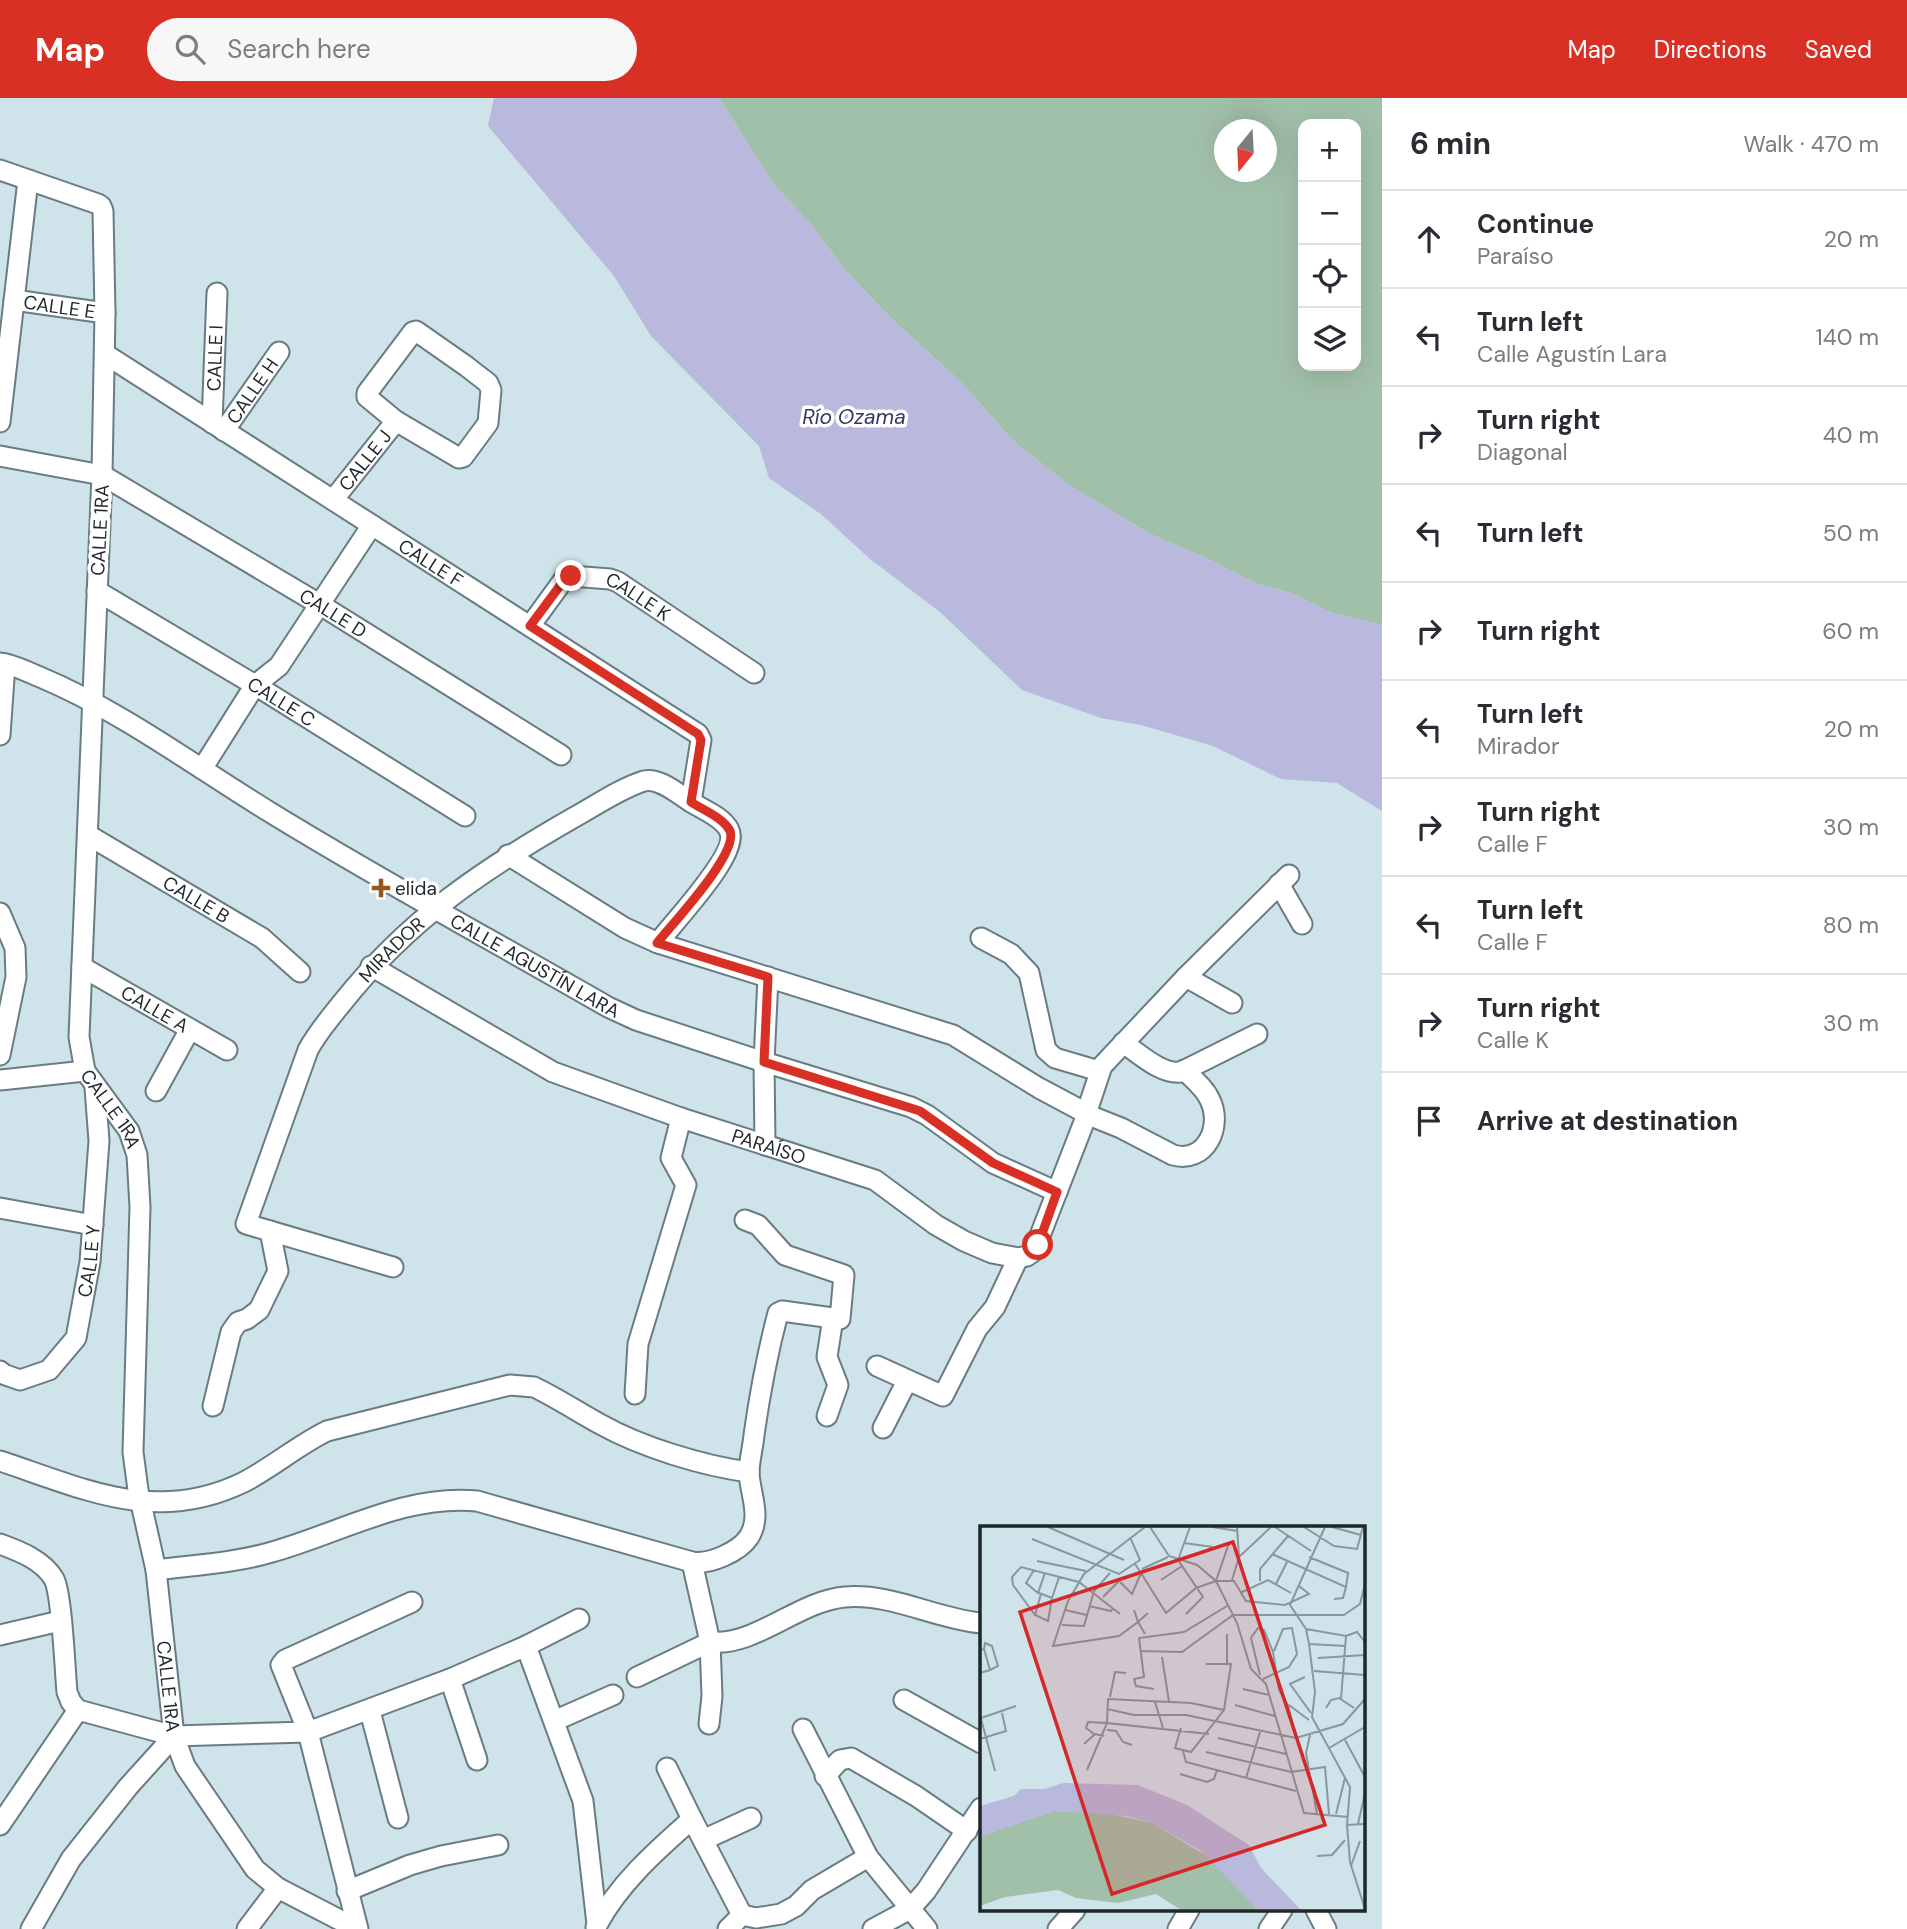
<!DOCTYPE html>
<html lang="en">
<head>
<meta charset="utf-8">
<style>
	:root { --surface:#fff; --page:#f7f7f7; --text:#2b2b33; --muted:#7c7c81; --line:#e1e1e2; --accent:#d93025 }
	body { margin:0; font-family:"DM Sans",sans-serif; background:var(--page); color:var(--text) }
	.controls { position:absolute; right:21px; top:21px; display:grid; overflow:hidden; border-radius:14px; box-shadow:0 7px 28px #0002 }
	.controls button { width:63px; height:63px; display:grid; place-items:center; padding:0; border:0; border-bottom:2px solid var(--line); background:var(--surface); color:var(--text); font:35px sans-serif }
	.compass { position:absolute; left:1214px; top:21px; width:63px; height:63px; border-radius:50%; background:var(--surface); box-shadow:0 7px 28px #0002; rotate:198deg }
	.stop { position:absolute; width:21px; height:21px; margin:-16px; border:5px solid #d93025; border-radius:50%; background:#fff }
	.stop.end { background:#d93025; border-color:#fff; box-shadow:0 2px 7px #0008 }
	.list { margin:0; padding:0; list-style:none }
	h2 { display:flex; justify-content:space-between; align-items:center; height:91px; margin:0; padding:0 28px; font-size:30px }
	h2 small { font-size:23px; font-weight:400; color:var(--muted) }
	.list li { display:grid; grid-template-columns:46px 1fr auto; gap:21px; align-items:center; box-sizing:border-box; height:98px; padding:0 28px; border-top:2px solid var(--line) }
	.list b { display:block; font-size:26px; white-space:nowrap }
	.list p { margin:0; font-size:23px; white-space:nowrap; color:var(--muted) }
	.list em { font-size:23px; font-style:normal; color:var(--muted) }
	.icon { flex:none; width:38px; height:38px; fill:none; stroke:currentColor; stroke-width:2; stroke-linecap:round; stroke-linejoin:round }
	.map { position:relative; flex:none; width:1382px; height:1831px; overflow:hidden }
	header { display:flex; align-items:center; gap:42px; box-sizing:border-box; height:98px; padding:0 35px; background:var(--accent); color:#fff }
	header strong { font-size:33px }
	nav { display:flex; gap:38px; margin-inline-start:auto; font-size:24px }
	.search { width:490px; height:63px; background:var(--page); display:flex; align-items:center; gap:18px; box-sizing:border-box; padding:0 24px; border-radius:38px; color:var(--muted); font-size:26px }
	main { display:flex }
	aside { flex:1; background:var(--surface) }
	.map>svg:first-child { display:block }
	.green { fill:#a1c0aa; fill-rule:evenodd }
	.water { fill:#b8b9dc }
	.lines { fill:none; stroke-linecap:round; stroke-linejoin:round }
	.minor-casing { stroke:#697c83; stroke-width:23 }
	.minor { stroke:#fff; stroke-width:19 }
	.route { stroke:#d93025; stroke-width:9 }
	.poi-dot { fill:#96561f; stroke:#fff; stroke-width:2.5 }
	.labels { text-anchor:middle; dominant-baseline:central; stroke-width:7; stroke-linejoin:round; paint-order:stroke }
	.street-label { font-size:19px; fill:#1f272a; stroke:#fff }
	.poi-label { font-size:19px; fill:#1f272a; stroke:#fff; text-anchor:start }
	.water-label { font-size:21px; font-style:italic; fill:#373564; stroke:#fff }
	.inset-road { fill:none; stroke:#88989d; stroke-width:2 }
	.view { fill:#d62828; fill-opacity:0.15; stroke:#d62828; stroke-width:3.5 }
	.inset-edge { fill:none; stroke:#1f272a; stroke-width:3.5 }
</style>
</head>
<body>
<header>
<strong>Map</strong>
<div class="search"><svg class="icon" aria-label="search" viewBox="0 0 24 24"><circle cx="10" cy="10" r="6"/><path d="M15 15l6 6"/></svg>Search here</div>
<nav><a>Map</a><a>Directions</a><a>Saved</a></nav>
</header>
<main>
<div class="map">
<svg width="1382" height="1831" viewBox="0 0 1382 1831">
	<rect width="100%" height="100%" fill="#cee3ea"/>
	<path class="green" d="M719,0H1382V527L1332,515L1291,495L1257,486L1208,461L1148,435L1069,387L1012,342L962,285L894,223L846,173L810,125L774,87ZM1303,26H1356V268H1303ZM1224,32H1266V74H1224Z"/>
	<polygon class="water" points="494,0 719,0 774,87 810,125 846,173 894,223 962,285 1012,342 1069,387 1148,435 1208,461 1257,486 1291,495 1332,515 1382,527 1382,713 1337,685 1281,681 1213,648 1141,627 1101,620 1022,592 940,514 870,461 822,417 769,380 759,348 651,238 614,178 488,28"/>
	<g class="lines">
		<g class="minor-casing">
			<g id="minor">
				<path id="s1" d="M0,72L98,106L101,108L103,113L105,215L102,377L79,939L85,973L129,1033L137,1057L140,1109L133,1354L138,1392L156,1472L174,1638L185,1668L255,1771L278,1790L357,1831"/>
				<path id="s2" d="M14,202L105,215"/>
				<polygon points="416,233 466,268 488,285 491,292 488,325 463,359 459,360 396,323 367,299 367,295 413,234"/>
				<path id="s3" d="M105,256L698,636L701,642L691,704"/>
				<polyline points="0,324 28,82"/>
				<path id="s4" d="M212,325L217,195"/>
				<path id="s5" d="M224,333L279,254"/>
				<path id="s6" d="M0,358L102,377L319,506L561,657"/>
				<path id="s7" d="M333,402L396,323"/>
				<path id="s8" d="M97,493L255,587L465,718"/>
				<path id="s9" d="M530,528L565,480L571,478L610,481L618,484L754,575"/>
				<path id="s10" d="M0,565C13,566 27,574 40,579C121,613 193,667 268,713C380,782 495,844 608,909L636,922L764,964L911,1009L927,1017L993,1065L1057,1094"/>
				<polyline points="0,637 5,566"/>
				<polyline points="202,671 255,587 279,568 372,427"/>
				<path id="s11" d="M88,737L262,840L300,874"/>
				<polyline points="1279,786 1302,826"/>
				<polyline points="0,815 15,850 16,879 0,957"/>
				<polyline points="981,840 1011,856 1029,875 1046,952 1055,960 1099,973"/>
				<path id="s12" d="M371,868L553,974L681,1020L875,1082L936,1127L964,1143L992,1155L1018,1160L1027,1158L1034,1153L1086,1019L1084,1014L1039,990L953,937L658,845L625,830L508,757"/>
				<path id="s13" d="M82,869L227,952"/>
				<polyline points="1186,879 1232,905"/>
				<path d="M1123,945C1139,955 1161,977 1181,974L1257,936"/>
				<path d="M1184,972C1193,981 1205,990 1210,1002C1223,1028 1206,1066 1173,1057L1121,1030L1086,1016L1102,968L1186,879L1289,777"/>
				<polyline points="0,982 85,973"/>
				<polyline points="156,993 190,931"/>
				<polyline points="765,1047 764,964 768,879"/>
				<polyline points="0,1110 93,1127"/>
				<path id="s14" d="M393,1169L246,1126L308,952C317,935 330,920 342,905C408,822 482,772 573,720C595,708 619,691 644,683C659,679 678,696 691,704C702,711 723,719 729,732C741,755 673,824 658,845"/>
				<polyline points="877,1268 943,1298 977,1231 995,1209 1018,1160"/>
				<path id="s15" d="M0,1273L3,1276L20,1282L49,1272L76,1240L90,1164L99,1043L95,990"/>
				<polyline points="635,1296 638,1246 686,1087 671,1060 681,1020"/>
				<polyline points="213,1308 231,1234 238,1224 247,1221 259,1212 278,1173 270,1133"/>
				<polyline points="827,1318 838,1287 827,1259 833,1220"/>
				<polyline points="883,1330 907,1283"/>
				<path d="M0,1363C85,1391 156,1427 244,1384C273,1369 298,1347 327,1333L510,1287L534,1289C557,1300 578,1314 600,1326C641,1349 703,1368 749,1374"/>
				<path d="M0,1446C19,1453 43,1462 54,1481C62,1496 65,1573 67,1594L71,1604L78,1612L174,1638L308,1634L450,1581L526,1548L583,1703L597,1826"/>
				<path d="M692,1464L710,1544C755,1549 798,1503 845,1499C892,1495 936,1521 981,1525"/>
				<path d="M156,1472C194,1467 235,1465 272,1454C340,1435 405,1396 477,1403L692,1464C709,1467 739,1454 749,1439C762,1418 750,1396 749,1375C749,1363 753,1349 754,1337C760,1294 767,1257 778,1215L782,1213L840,1221L844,1177L785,1157L758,1127L745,1122"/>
				<polyline points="0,1537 60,1523"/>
				<polyline points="526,1548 579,1521"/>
				<polyline points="637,1579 710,1544 712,1598 709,1626"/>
				<polyline points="450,1581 477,1662"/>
				<polyline points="904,1602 981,1645"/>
				<polyline points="370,1613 398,1720"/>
				<polyline points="554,1623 613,1597"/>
				<polyline points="803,1631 868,1759 927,1831"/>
				<polyline points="667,1670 692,1721"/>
				<polyline points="825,1678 840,1662 851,1660 916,1698 967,1733"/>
				<polyline points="0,1727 78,1612"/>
				<polyline points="703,1742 751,1720"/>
				<polyline points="347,1793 410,1767 441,1758 498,1747"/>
				<polyline points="1316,1812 1326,1831"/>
				<polyline points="742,1817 756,1820 781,1816 796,1808 812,1792 868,1759"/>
				<path d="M596,1829C618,1786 656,1753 692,1721L742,1817"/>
				<polyline points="31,1831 71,1761 128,1689 174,1638"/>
				<polyline points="247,1831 278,1790"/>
				<polyline points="358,1831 308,1634 281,1567 285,1562 412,1504"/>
				<polyline points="728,1831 742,1817"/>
				<polyline points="873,1831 910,1811 926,1793 981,1710"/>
				<polyline points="1058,1831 1075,1812"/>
				<polyline points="1178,1831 1189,1812"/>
				<polyline points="1269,1831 1282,1812"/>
			</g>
		</g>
		<use href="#minor" class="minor"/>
	</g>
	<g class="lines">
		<path class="route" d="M571,478L565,481L530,528L698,636L701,642L691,704C703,712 724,720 730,733C739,755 673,825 657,845L768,879L764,964L920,1013L993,1065L1057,1094L1038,1147"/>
	</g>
	<path class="poi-dot" d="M377.5 779.5h7v7h7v7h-7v7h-7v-7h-7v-7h7z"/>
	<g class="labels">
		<g class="street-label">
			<text stroke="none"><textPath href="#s2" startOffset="46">CALLE E</textPath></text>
			<text stroke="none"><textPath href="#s4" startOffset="65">CALLE I</textPath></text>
			<text stroke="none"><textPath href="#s5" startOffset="49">CALLE H</textPath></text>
			<text stroke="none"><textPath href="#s7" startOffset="51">CALLE J</textPath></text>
			<text transform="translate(100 432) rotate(-87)">CALLE 1RA</text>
			<text stroke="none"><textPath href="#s3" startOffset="387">CALLE F</textPath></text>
			<text stroke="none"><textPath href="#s9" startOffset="138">CALLE K</textPath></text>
			<text stroke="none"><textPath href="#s6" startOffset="373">CALLE D</textPath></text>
			<text stroke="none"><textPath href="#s8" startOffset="215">CALLE C</textPath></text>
			<text stroke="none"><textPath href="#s11" startOffset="126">CALLE B</textPath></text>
			<text stroke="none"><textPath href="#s14" startOffset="469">MIRADOR</textPath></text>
			<text stroke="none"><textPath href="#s10" startOffset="616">CALLE AGUSTÍN LARA</textPath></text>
			<text stroke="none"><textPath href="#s13" startOffset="84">CALLE A</textPath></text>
			<text stroke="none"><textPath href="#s1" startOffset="1020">CALLE 1RA</textPath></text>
			<text stroke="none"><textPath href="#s12" startOffset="439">PARAÍSO</textPath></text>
			<text stroke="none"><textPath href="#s15" startOffset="173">CALLE Y</textPath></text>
			<text stroke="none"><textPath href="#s1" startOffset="1608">CALLE 1RA</textPath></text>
		</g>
		<g class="poi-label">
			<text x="395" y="790">elida</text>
		</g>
		<g class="water-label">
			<text x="854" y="319">Río Ozama</text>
		</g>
	</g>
	<g transform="translate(980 1428)">
		<rect width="385" height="385" fill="#cee3ea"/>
		<path d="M74,285L127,287L172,297L232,333L278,384H201L176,368L138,377L96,372L78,364L25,371L0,380V310Z" fill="#a1c0aa"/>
		<path d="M83,257L158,259L207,279L269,319L281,342L321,384H278L221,325L172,297L146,290L74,285L0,310V280L34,270L41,263H65Z" fill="#b8b9dc"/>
		<path class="inset-road" d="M68,1L144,34M170,1L189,30L217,39L236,55L257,97L271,143L286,158L324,287L368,291M233,1L257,5M257,1L259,31M295,1L331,25M324,1L354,20L377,23L383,1M345,1L310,79L326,103L329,118L335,166L332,191L370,261L367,299L385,298M352,1L381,9M52,13L139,48L160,34L150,11M204,17L233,21M292,28L366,61L363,72L354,73M329,31L368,47L366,61M57,35L106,45M162,43L188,31M54,44L46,57L58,67L65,47M161,47L186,87L216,62L236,55H254L266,75L305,79L329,68L319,60M181,54L202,40M252,54L259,31L291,1M236,55L249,17M280,55V43L308,10M140,56L152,68L161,47L155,38M296,58L307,36M59,67L72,72L79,51M260,67L288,54L311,67M61,68L55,89L68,95L72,72M123,71L140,54M109,80L131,85L133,82M85,84L107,89M154,84L158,96L168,87M206,88L223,71L198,34L210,1M55,89L33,59L32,51L41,41L99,56L140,88M82,99L104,100L114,65L130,47M326,103L366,110L377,106L385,116M165,108L158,96L139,110L73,120L88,75L104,48L165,1M329,118L366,120M4,123L5,117L12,120L18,140L10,144M0,124L4,123L10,144L0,147M161,125L202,126L253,89H364L380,78L385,58M182,131L189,176M338,132L385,129M247,138V108M334,145L385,149M280,149L271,112L278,102L284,104L293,126L299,164L308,179L316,212M325,151L310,158L331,187M283,153L309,141L317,128L312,102L303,103L294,125M174,163L156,160L154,153L164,151L159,112L204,106L247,80M263,163L289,169M130,171L135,146L146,147M361,173L366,110M175,176L183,202M255,179L295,190M309,179L329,194M346,182L351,174L359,172L374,182M127,183L154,189H206L316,212L363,198L385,173M0,189L15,245M1,192L36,180M201,202L195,222L211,226L244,184L251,138H226M127,204L136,205L143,216L152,219M229,208L127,197L128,173L211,177L244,184M330,209L326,227L337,288M238,212L306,228M0,213L26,205L22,187M365,214L385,251M104,218L115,208L124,210M349,222L385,201M203,225L206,236L316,265M226,226L311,246L345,241L349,288M107,244L127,197L108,196L106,202L114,208M200,248L227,256L234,253L237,244M266,252L280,206M356,288L365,252M378,298L385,267M367,299L370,336L385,383M337,330L352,329L365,314M371,340L380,315"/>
		<path class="view" d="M253,16L345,299L132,368L40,86Z"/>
		<rect width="385" height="385" class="inset-edge"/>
	</g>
</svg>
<div class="controls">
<button>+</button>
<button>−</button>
<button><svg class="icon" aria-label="locate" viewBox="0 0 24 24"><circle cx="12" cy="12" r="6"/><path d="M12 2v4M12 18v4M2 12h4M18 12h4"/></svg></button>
<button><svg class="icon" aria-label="layers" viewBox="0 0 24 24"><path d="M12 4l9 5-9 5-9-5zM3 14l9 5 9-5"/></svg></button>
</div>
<svg class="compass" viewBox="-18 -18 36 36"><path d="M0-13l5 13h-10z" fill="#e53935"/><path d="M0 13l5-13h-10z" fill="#7c7c81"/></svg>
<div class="stop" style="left:1038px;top:1147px"></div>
<div class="stop end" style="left:571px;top:478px"></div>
</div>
<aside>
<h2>6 min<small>Walk · 470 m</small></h2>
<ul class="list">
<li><svg class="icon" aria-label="ahead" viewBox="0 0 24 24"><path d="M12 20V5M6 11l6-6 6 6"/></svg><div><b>Continue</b><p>Paraíso</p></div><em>20 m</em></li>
<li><svg class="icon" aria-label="left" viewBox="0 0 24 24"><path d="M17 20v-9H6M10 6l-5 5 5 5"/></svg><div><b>Turn left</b><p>Calle Agustín Lara</p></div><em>140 m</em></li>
<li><svg class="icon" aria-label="right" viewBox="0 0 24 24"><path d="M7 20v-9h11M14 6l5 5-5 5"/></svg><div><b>Turn right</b><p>Diagonal</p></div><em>40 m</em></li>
<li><svg class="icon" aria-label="left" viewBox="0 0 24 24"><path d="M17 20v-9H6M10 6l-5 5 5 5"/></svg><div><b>Turn left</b></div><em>50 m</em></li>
<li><svg class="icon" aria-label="right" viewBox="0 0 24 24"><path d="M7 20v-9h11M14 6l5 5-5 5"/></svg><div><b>Turn right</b></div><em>60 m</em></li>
<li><svg class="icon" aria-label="left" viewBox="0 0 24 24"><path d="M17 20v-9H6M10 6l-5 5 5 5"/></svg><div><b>Turn left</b><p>Mirador</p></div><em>20 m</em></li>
<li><svg class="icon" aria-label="right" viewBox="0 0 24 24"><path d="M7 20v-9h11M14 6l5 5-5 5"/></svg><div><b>Turn right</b><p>Calle F</p></div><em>30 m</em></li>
<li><svg class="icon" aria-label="left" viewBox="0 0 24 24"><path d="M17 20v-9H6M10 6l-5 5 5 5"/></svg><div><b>Turn left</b><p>Calle F</p></div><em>80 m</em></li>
<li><svg class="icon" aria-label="right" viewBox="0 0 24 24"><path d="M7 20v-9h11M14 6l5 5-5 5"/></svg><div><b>Turn right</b><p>Calle K</p></div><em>30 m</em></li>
<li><svg class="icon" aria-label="arrive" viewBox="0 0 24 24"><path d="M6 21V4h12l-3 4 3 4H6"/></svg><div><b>Arrive at destination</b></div></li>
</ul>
</aside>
</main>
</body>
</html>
